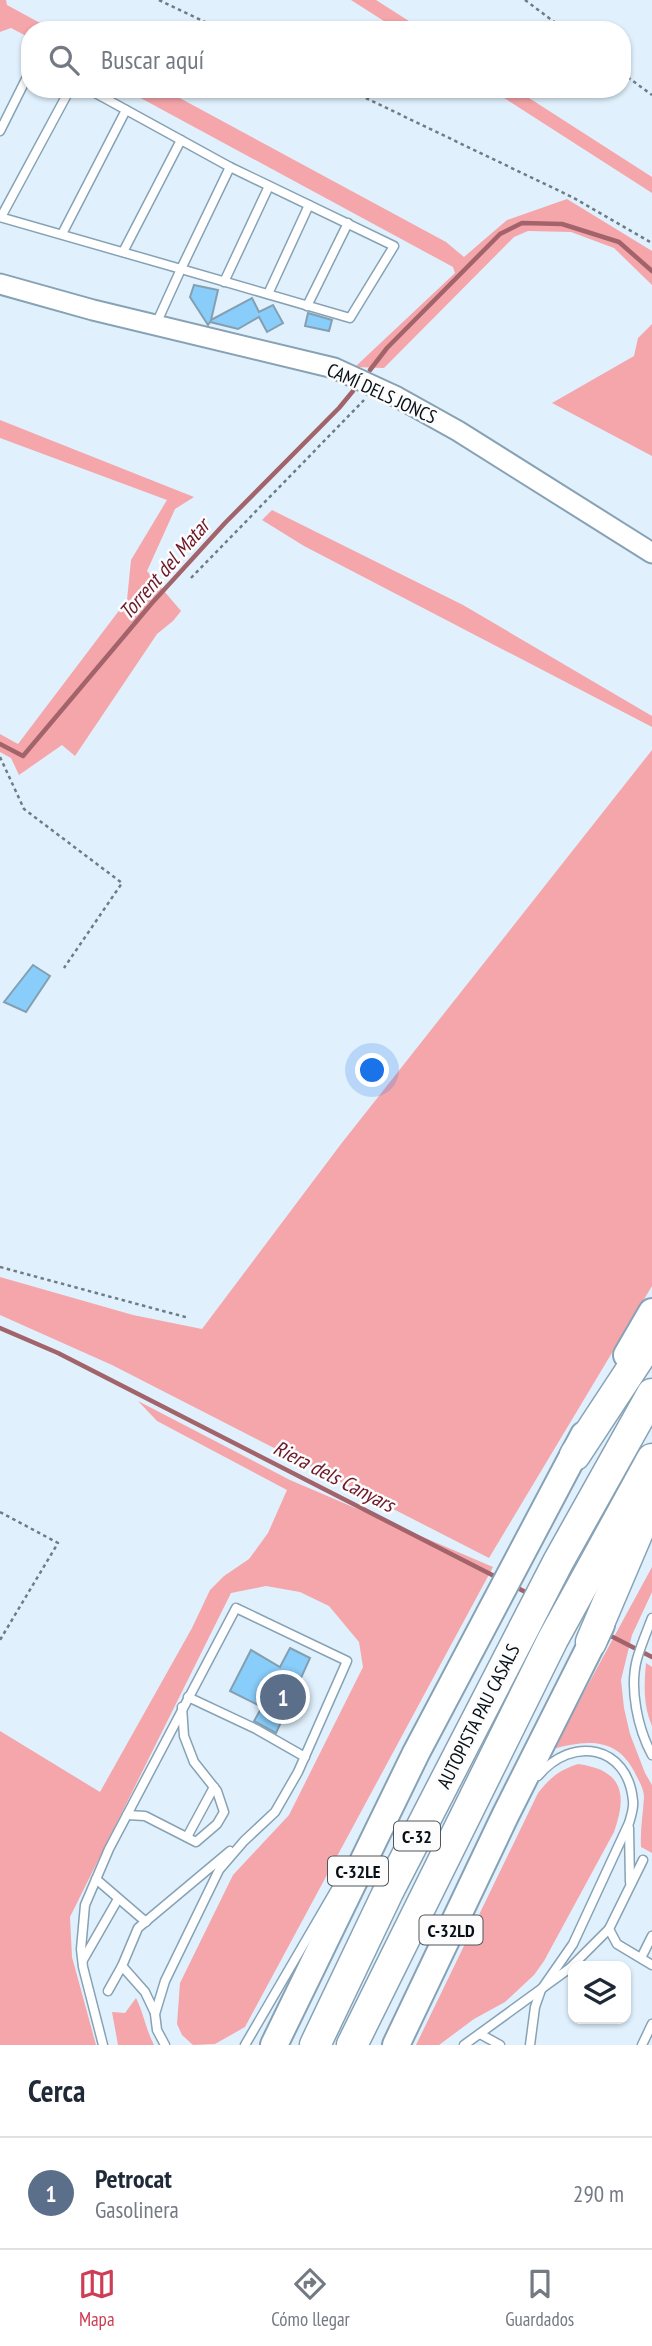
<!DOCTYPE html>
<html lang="es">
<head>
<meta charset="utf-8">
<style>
	:root { --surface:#fff; --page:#f6f6f7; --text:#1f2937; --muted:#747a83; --line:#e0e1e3; --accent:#cd3d55 }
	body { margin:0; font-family:"PT Sans Narrow",sans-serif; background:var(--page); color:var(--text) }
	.controls { position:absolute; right:21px; bottom:21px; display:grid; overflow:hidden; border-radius:14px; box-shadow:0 2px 5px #0004 }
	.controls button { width:63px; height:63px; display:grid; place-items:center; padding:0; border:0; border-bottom:2px solid var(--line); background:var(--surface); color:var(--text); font:35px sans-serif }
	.you { position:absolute; left:373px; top:1071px; width:24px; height:24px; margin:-18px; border:5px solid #fff; border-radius:50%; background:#1a73e8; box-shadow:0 0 0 10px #1a73e833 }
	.badge { display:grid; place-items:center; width:46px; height:46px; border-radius:50%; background:var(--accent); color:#fff; font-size:23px; font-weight:700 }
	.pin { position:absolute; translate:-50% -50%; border:4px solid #fff; box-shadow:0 2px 7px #0006 }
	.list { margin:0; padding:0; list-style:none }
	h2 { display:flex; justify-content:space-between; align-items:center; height:91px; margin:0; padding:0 28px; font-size:30px }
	h2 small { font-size:23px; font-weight:400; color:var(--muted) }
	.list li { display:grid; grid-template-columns:46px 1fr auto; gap:21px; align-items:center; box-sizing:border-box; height:112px; padding:0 28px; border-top:2px solid var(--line) }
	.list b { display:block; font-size:26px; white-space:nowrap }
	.list p { margin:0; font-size:23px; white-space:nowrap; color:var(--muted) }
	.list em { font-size:23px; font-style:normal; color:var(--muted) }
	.icon { flex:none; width:38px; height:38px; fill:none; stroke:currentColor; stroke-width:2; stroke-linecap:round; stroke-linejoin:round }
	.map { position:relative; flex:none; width:652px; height:2045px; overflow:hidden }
	.search { position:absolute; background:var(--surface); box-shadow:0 2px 5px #0004; left:21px; right:21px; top:21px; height:77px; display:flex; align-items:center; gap:18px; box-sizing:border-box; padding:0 24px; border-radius:28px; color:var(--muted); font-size:26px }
	.sheet { height:203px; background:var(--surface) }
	nav { display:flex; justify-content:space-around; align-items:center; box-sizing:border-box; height:98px; border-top:2px solid var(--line); background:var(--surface); font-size:19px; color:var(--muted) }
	nav a { display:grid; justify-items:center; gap:4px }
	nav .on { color:var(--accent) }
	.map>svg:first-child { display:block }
	.green { fill:#f4a6aa }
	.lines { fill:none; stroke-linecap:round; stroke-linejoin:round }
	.stream { stroke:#a3636a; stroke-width:4.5 }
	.building { fill:#89cdfa; stroke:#849fb1; stroke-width:2 }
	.service-casing { stroke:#87a2b5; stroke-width:11 }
	.tertiary-casing { stroke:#87a2b5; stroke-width:23 }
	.trunk-casing { stroke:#87a2b5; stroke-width:30 }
	.motorway-casing { stroke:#87a2b5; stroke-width:33 }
	.path { stroke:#6f7c86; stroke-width:2.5; stroke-dasharray:3.5 3.5; stroke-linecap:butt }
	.service { stroke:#fff; stroke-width:8 }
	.tertiary { stroke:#fff; stroke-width:19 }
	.trunk { stroke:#fff; stroke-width:26 }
	.motorway { stroke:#fff; stroke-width:30 }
	.labels { text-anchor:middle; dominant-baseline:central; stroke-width:5; stroke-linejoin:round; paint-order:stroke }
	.shield { fill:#fcfcfc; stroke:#50575c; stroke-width:2 }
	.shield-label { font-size:18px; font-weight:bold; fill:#071017 }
	.street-label { font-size:19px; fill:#071017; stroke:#fcfcfc }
	.water-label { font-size:21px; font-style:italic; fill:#6d1828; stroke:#fcfcfc }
</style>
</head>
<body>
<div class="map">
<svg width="652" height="2045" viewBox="0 0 652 2045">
	<rect width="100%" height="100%" fill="#e0f1fd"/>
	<g class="green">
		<polygon points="0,0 6,0 7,5 53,30 30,30 30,38 11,28 0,32"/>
		<polygon points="351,0 376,0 423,30 398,30"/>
		<polygon points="124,89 163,89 446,242 464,257 507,220 567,199 652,251 652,285 614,248 571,232 528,231 514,237 384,368 355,367 455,273 453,267"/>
		<polygon points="490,89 515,89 652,177 652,193"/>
		<polygon points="652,324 652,456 552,403 634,356 638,338"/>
		<polygon points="0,420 194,497 175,509 147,571 181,611 173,621 157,634 75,756 62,745 19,775 11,758 0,752 0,734 18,744 127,600 131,560 167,500 0,438"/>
		<polygon points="272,510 463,605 652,716 652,727 304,546 262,520"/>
		<polygon points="652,750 652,1286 489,1558 112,1365 0,1315 0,1277 133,1315 202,1329 341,1144"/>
		<polygon points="138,1401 290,1480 493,1567 245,2027 215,2044 193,2045 182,2035 177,2024 180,1983 233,1875 289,1815 363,1667 359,1642 329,1606 300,1592 266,1586 231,1593 70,1917 72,1957 96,2045 0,2045 0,1731 100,1792 192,1628 210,1590 224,1576 249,1559 268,1533 287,1490 157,1421"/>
		<path d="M652,1567V1592L632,1635L621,1680L624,1708L630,1734L645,1773L652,1785V1853L641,1847C640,1830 643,1814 644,1797C644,1789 638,1779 634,1771C616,1737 586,1740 553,1749Z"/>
		<path d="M646,1663L652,1667V1726C643,1705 644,1685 646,1663Z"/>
		<path d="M578,1764C622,1770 628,1793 614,1832L544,1961L534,1975L505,2002L474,2019L439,2045H416L538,1793C550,1778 559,1770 578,1764Z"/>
		<path d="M136,1998C144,2014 146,2030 154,2045H118L112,2012L125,2013Z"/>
	</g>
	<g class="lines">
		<g class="stream">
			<polyline points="370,370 387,348 500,234 522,223 562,224 619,242 652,271"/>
			<polyline points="0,744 23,756 152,603 225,523 339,408 353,391"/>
			<polyline points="0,1328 58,1353 500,1579"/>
			<polyline points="514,1586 531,1595"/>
			<polyline points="607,1634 652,1657"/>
		</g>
	</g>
	<g class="building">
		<polygon points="194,285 218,290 211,320 252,298 259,312 273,305 283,323 267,332 259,317 238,329 210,322 208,325 190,297"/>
		<polygon points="308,313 332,320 329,331 305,326"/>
		<polygon points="33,965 50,976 26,1012 4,1002"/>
		<polygon points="290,1648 310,1658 276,1733 254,1721 262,1707 230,1691 251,1650 280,1667"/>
	</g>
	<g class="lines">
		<g class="service-casing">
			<g id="service">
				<polyline points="88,89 230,167 394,246 350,318 181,269 156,324"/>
				<polyline points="0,131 30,71"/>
				<polyline points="0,217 181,269 230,167"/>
				<polyline points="1,217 70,89"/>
				<polyline points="62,234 126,110"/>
				<polyline points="123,252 181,140"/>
				<polyline points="224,282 269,186"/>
				<polyline points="268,294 309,205"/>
				<polyline points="307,306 348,223"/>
				<path d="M652,1618C647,1631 641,1645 637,1659C629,1689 638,1729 652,1755"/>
				<polyline points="188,1697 256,1729 305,1757"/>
				<polyline points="127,1815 145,1816 196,1842 217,1824 224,1812 217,1791 194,1762 184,1736 182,1707"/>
				<polyline points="629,1828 630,1882"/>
				<polyline points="187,1837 214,1787"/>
				<polyline points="643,1860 609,1929 617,1944 652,1965"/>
				<polyline points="96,1879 146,1922"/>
				<polyline points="641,1958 652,1936"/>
				<polyline points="83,1960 118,1899"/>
				<polyline points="122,1966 145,1992 155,2013"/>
				<polyline points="108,1991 122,1966 138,1928 230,1851"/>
				<polyline points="480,2034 500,2045"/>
				<polyline points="103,2045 83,1967 81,1949 85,1905 109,1849 236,1608 347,1661 298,1772 275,1812 244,1841 219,1870 165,1981 155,2014 157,2030 165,2045"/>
				<polyline points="245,2045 340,1882"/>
				<polyline points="464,2045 570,1968 609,1929"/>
				<path d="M530,2045L535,2007L541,1990L573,1944L629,1823C631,1816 634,1808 633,1801C628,1745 572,1735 538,1776"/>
				<polyline points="642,2045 652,2024"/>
			</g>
		</g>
		<g class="tertiary-casing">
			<polyline id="tertiary" points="0,284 93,310 334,368 397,397 458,431 652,553"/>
		</g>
		<g class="trunk-casing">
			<g id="trunk">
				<polyline points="627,1355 652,1312"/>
				<polyline points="274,2045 416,1753 584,1435"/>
				<polyline points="396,2045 505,1816 601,1625"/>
			</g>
		</g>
		<g class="motorway-casing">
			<g id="motorway">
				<polyline points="575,1455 652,1338"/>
				<polyline points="591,1642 652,1499"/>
				<polyline points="315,2045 388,1892 558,1562 652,1394"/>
				<polyline points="352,2045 553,1639 652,1459"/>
			</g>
		</g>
		<g class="path">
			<polyline points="159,0 222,30"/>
			<polyline points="525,0 565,30"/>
			<polyline points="622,73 652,95"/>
			<polyline points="347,89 572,197 652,243"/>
			<polyline points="191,578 364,400"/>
			<polyline points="0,757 24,809 122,883 64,968"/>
			<polyline points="0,1267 189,1318"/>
			<polyline points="0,1512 58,1543 0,1640"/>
		</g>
		<use href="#service" class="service"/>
		<use href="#tertiary" class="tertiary"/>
		<use href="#trunk" class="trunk"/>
		<use href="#motorway" class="motorway"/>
	</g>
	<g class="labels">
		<g class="shield">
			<rect x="394" y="1821.5" width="46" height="29" rx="5"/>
			<rect x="328" y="1856.5" width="60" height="29" rx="5"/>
			<rect x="419.5" y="1915.5" width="63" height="29" rx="5"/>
		</g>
		<g class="shield-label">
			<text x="417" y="1836">C-32</text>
			<text x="358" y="1871">C-32LE</text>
			<text x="451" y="1930">C-32LD</text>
		</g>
		<g class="street-label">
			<text transform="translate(382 393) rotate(25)">CAMÍ DELS JONCS</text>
			<text transform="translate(478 1716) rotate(-63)">AUTOPISTA PAU CASALS</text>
		</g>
		<g class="water-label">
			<text transform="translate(164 569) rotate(-49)">Torrent del Matar</text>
			<text transform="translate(334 1476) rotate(27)">Riera dels Canyars</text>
		</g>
	</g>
</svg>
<div class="controls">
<button><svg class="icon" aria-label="layers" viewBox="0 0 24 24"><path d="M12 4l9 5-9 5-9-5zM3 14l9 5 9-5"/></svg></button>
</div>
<div class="you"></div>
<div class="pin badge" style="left:283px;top:1697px;background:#5c6f8a">1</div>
<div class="search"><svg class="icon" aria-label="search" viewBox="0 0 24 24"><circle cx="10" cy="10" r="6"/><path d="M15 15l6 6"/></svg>Buscar aquí</div>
</div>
<section class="sheet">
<h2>Cerca<small></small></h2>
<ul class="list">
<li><span class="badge" style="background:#5c6f8a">1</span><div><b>Petrocat</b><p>Gasolinera</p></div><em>290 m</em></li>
</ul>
</section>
<nav>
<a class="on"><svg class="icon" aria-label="map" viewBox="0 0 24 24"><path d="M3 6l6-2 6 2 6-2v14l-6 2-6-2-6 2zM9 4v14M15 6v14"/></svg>Mapa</a>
<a><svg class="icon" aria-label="directions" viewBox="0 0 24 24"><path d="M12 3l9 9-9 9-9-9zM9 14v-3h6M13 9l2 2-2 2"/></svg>Cómo llegar</a>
<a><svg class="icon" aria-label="saved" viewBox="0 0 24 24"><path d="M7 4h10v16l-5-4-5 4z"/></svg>Guardados</a>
</nav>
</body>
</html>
